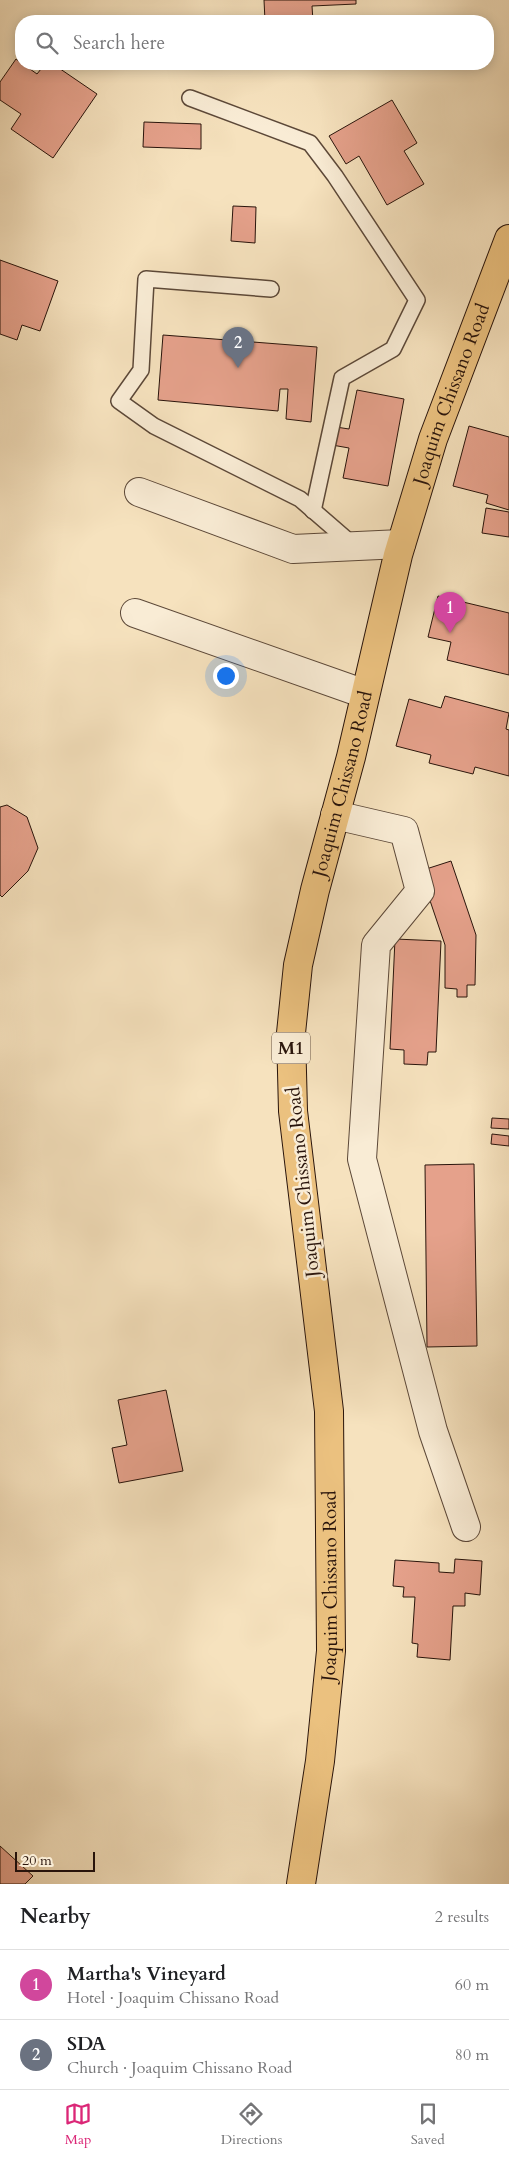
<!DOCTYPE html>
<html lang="en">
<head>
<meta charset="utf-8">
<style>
	:root { --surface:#fff; --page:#f2f2f2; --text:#202124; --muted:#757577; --line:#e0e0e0; --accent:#db2777 }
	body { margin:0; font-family:Cardo,serif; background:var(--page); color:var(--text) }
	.scale { position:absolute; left:15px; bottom:12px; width:80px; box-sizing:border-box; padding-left:5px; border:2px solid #29140b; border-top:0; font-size:14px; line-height:18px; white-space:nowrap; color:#29140b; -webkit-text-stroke:4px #f9ecd5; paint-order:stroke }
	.you { position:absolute; left:225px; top:675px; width:18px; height:18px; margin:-12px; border:4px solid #fff; border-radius:50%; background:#1a73e8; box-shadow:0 0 0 8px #1a73e833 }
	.badge { display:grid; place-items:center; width:32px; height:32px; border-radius:50%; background:var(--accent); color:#fff; font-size:16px; font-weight:700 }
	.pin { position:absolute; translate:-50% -41px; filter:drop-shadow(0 1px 2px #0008) }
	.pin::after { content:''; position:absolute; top:26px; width:18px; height:15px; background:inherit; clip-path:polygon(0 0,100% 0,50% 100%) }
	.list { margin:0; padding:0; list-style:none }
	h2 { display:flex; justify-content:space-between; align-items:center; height:65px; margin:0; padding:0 20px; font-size:21px }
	h2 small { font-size:16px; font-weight:400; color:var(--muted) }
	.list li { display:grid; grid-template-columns:32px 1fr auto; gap:15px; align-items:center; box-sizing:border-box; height:70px; padding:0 20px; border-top:1px solid var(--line) }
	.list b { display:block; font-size:19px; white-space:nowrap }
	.list p { margin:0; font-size:16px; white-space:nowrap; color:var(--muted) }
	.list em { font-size:16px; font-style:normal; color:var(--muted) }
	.icon { flex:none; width:28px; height:28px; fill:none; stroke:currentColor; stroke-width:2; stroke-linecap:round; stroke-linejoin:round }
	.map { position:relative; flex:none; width:509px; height:1884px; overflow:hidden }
	.search { position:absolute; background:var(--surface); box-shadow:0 2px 12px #0003; left:15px; right:15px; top:15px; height:55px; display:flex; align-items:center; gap:12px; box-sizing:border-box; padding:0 18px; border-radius:20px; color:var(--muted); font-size:19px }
	.sheet { height:205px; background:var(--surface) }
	nav { display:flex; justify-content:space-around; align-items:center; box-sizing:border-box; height:70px; border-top:1px solid var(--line); background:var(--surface); font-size:14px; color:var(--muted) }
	nav a { display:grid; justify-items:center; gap:2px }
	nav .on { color:var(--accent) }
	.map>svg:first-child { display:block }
	.building { fill:#e5a18b; stroke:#29140b }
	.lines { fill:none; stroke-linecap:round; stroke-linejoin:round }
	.lane-casing { stroke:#5c4838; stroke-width:18 }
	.street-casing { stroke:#5c4838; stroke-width:30 }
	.highway-casing { stroke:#29140b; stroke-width:30 }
	.lane { stroke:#f9ecd5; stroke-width:15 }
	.street { stroke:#f9ecd5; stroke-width:28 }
	.highway { stroke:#ebc17f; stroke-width:28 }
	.labels { text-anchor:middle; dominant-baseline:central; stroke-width:5; stroke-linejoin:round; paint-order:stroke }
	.shield { fill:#f9ecd5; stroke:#675548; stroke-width:1 }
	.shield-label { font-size:18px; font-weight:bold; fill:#29140b }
	.street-label { font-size:19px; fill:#29140b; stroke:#f9ecd5 }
</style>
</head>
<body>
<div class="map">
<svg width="509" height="1884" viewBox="0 0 509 1884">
	<rect width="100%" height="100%" fill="#f6e2be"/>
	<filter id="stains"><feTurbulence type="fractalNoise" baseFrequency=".004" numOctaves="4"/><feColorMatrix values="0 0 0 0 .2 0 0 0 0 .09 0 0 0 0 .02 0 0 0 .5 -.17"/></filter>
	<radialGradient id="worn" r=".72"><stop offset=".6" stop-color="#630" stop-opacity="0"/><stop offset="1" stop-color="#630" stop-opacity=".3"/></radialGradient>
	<g class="building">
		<polygon points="264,0 356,0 356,4 312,6 313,21 265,21"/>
		<polygon points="16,59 37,74 45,64 53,64 97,94 53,158 11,129 21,114 0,100 0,82"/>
		<polygon points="392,100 417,143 404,151 424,184 387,205 359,156 346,164 329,136"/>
		<polygon points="144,122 201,124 201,149 143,147"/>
		<polygon points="233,206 256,207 255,243 231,241"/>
		<polygon points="0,260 58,281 40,331 22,325 17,340 0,334"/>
		<polygon points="163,335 317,347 311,422 286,419 288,389 280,389 278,411 158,400"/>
		<polygon points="357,390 404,399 388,486 343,478 349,448 332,445 336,427 349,429"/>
		<polygon points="469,426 509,437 509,510 486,503 488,495 453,486"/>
		<polygon points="486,508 509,512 509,537 482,533"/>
		<polygon points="438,596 509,613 509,675 447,660 451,642 428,637"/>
		<polygon points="445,696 509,713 506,729 509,730 509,776 475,767 473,774 429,763 431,755 396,746 409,699 441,708"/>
		<polygon points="7,805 27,817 38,848 28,871 2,897 0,895 0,807"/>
		<polygon points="451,861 476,935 475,985 467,985 467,997 457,997 457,989 445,988 445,945 420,871"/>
		<polygon points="395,939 441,941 436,1052 428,1052 427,1065 404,1064 404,1050 390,1049"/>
		<polygon points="492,1118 509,1119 509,1129 491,1128"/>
		<polygon points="492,1134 509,1136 509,1146 491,1144"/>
		<polygon points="474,1164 477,1346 427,1347 425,1165"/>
		<polygon points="166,1390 183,1471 119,1483 112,1448 127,1445 118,1400"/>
		<polygon points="455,1559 482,1561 480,1595 465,1593 465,1606 453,1606 450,1660 417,1657 418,1644 412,1643 415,1597 403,1597 404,1587 393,1586 395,1560 439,1563 439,1572 454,1573"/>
		<polygon points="0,1846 33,1876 25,1884 0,1884"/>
	</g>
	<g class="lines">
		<g class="lane-casing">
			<g id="lane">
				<polyline points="190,98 310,143 335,176 417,300 393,349 342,378 313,511"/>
				<polyline points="271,289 146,279 141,370 119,401 154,426 300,499 353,545"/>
			</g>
		</g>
		<g class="street-casing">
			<g id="street">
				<polyline points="139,492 293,549 401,544"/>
				<polyline points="135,613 365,694"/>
				<polyline points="335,815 404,831 420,891 376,945 362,1159 433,1431 466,1527"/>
			</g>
		</g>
		<g class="highway-casing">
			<g id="highway">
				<path id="s1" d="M301,1884L320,1761L331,1651L329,1411L293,1111L291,1033L298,965L315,890L351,757L398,555L433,439L509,239"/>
			</g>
		</g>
		<use href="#lane" class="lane"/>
		<use href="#street" class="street"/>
		<use href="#highway" class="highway"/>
	</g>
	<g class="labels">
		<rect class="shield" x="272" y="1032.5" width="38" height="31" rx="4"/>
		<g class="shield-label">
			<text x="291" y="1048">M1</text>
		</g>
		<g class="street-label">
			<text stroke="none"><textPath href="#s1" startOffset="1515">Joaquim Chissano Road</textPath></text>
			<text stroke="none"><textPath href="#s1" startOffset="1110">Joaquim Chissano Road</textPath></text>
			<text transform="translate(303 1182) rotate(-96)">Joaquim Chissano Road</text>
			<text stroke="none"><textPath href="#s1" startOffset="300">Joaquim Chissano Road</textPath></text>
		</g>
	</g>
	<rect width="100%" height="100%" filter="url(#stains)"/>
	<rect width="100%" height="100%" fill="url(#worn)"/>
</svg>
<div class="scale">20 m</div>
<div class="you"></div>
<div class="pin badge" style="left:450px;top:633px;background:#d1479c">1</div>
<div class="pin badge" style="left:238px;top:368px;background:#6b7280">2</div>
<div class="search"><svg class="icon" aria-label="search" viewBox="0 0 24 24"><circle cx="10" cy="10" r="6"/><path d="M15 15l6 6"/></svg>Search here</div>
</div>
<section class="sheet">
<h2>Nearby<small>2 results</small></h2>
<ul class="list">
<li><span class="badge" style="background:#d1479c">1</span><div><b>Martha's Vineyard</b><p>Hotel · Joaquim Chissano Road</p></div><em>60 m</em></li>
<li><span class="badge" style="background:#6b7280">2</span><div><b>SDA</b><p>Church · Joaquim Chissano Road</p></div><em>80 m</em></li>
</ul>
</section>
<nav>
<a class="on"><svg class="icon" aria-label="map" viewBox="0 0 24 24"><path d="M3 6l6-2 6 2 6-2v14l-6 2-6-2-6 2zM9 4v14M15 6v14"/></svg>Map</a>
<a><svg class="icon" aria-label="directions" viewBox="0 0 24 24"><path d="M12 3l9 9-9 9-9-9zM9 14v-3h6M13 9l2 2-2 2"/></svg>Directions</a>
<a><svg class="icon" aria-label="saved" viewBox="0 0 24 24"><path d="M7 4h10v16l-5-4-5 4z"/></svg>Saved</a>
</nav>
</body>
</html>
